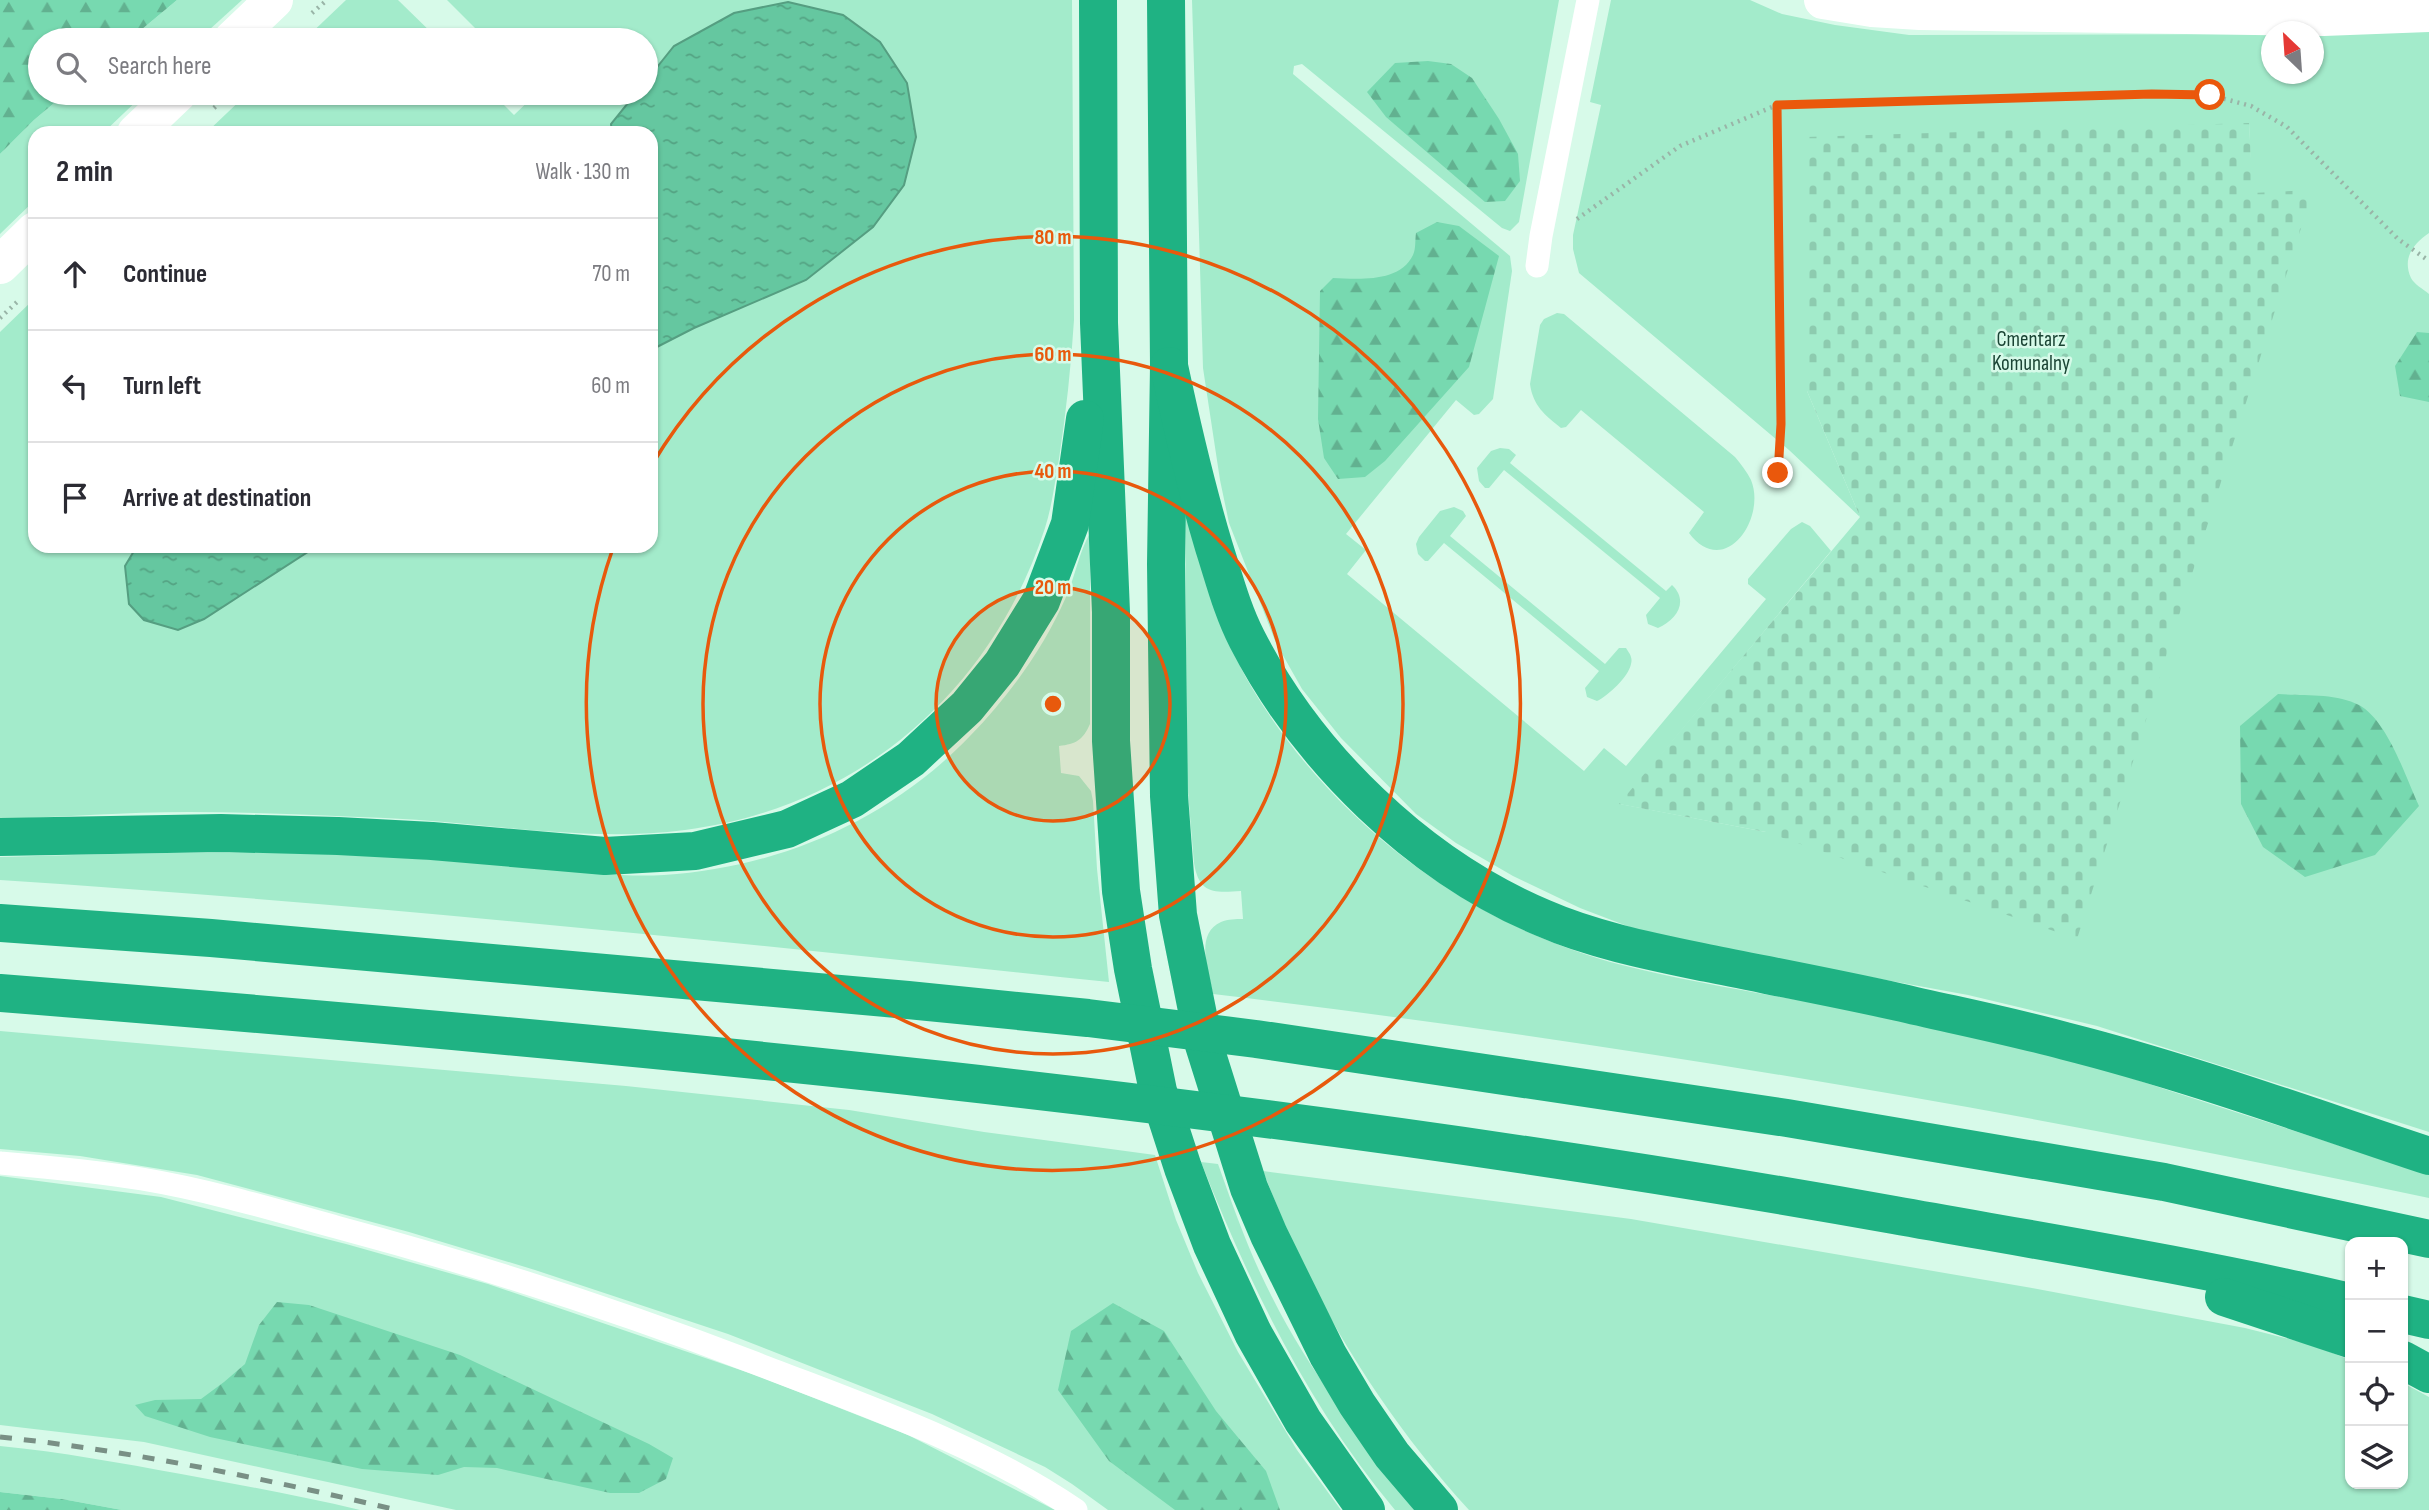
<!DOCTYPE html>
<html lang="en">
<head>
<meta charset="utf-8">
<style>
	:root { --surface:#fff; --page:#f2f2f3; --text:#2b2b33; --muted:#7c7c81; --line:#e1e1e2 }
	body { margin:0; font-family:"Sofia Sans Condensed",sans-serif; background:var(--page); color:var(--text) }
	.controls { position:absolute; right:21px; bottom:21px; display:grid; overflow:hidden; border-radius:14px; box-shadow:0 2px 5px #0004 }
	.controls button { width:63px; height:63px; display:grid; place-items:center; padding:0; border:0; border-bottom:2px solid var(--line); background:var(--surface); color:var(--text); font:35px sans-serif }
	.compass { position:absolute; left:2261px; top:21px; width:63px; height:63px; border-radius:50%; background:var(--surface); box-shadow:0 2px 5px #0004; rotate:335deg }
	.stop { position:absolute; width:21px; height:21px; margin:-16px; border:5px solid #ea580c; border-radius:50%; background:#fff }
	.stop.end { background:#ea580c; border-color:#fff; box-shadow:0 2px 7px #0008 }
	.list { margin:0; padding:0; list-style:none }
	h2 { display:flex; justify-content:space-between; align-items:center; height:91px; margin:0; padding:0 28px; font-size:30px }
	h2 small { font-size:23px; font-weight:400; color:var(--muted) }
	.list li { display:grid; grid-template-columns:46px 1fr auto; gap:21px; align-items:center; box-sizing:border-box; height:112px; padding:0 28px; border-top:2px solid var(--line) }
	.list b { display:block; font-size:26px; white-space:nowrap }
	.list em { font-size:23px; font-style:normal; color:var(--muted) }
	.icon { flex:none; width:38px; height:38px; fill:none; stroke:currentColor; stroke-width:2; stroke-linecap:round; stroke-linejoin:round }
	.map { position:relative; flex:none; width:2429px; height:1510px; overflow:hidden }
	.search { position:absolute; background:var(--surface); box-shadow:0 2px 5px #0004; left:28px; top:28px; width:630px; height:77px; display:flex; align-items:center; gap:18px; box-sizing:border-box; padding:0 24px; border-radius:38px; color:var(--muted); font-size:26px }
	.panel { position:absolute; background:var(--surface); box-shadow:0 2px 5px #0004; left:28px; top:126px; width:630px; height:427px; border-radius:21px }
	.map>svg:first-child { display:block }
	.green { fill:#a3ebcb }
	.forest { fill:url(#forest-firs) }
	.cemetery { fill:url(#cemetery-stones) }
	.water { fill:url(#water-ripples); stroke:#559e81; stroke-width:2 }
	.lines { fill:none; stroke-linecap:round; stroke-linejoin:round }
	.path { stroke:#99b4a7; stroke-width:4.5; stroke-dasharray:2 5; stroke-linecap:butt }
	.service { stroke:#fff; stroke-width:23 }
	.minor { stroke:#fff; stroke-width:38 }
	.secondary { stroke:#fff; stroke-width:38 }
	.motorway { stroke:#1fb283; stroke-width:38 }
	.rail { stroke:#799085; stroke-width:5; stroke-dasharray:12 12; stroke-linecap:butt }
	.route { stroke:#ea580c; stroke-width:9 }
	.ring { fill:none; stroke:#e8590c; stroke-width:3.5 }
	.labels { text-anchor:middle; dominant-baseline:central; stroke-width:5; stroke-linejoin:round; paint-order:stroke }
	.park-label { font-size:21px; fill:#1a4434; stroke:#d7fae9 }
	.centre { fill:#e8590c; stroke:#d7fae9; stroke-width:3.5 }
	.ring-label { font-size:21px; text-anchor:middle; font-weight:bold; fill:#e8590c; stroke:#d7fae9; stroke-width:5; stroke-linejoin:round; paint-order:stroke }
</style>
</head>
<body>
<div class="map">
<svg width="2429" height="1510" viewBox="0 0 2429 1510">
	<defs>
		<pattern id="forest-firs" width="22" height="20" patternUnits="userSpaceOnUse" patternTransform="scale(1.75)"><rect width="22" height="20" fill="#77d9b0"/><path d="M5 1l3.5 6h-7zM16 11l3.5 6h-7z" fill="#62b190"/></pattern>
		<pattern id="cemetery-stones" width="16" height="16" patternUnits="userSpaceOnUse" patternTransform="scale(1.75)"><rect width="16" height="16" fill="#a3ebcb"/><path d="M2 7V4a2 2 0 0 1 4 0v3zM10 15v-3a2 2 0 0 1 4 0v3z" fill="#8dcbaf"/></pattern>
		<pattern id="water-ripples" width="26" height="14" patternUnits="userSpaceOnUse" patternTransform="scale(1.75)"><rect width="26" height="14" fill="#65c7a0"/><path d="M2 4q2-2 4 0t4 0M15 11q2-2 4 0t4 0" fill="none" stroke="#54a383"/></pattern>
	</defs>
	<rect width="100%" height="100%" fill="#d7fae9"/>
	<g class="green">
		<polygon points="177,0 242,0 198,40 129,40"/>
		<polygon points="346,0 398,0 439,40 304,40"/>
		<path d="M447,0H1072L1074,320C1071,367 1066,413 1059,459C1055,482 1052,506 1045,528C992,692 857,808 685,830C585,843 484,822 385,818C320,815 254,812 189,812C126,812 63,817 0,819V332L35,298V546H651V133H206L248,93H492L514,115L537,93H646V40H487Z"/>
		<path d="M1192,0H1559L1519,222L1510,231L1502,228L1302,64L1294,66L1293,74L1510,256L1512,271L1493,399L1479,414L1474,415L1456,400L1346,534L1366,550L1347,574L1584,771L1604,748L1626,766L1766,599L1748,584V579L1791,529L1802,522L1810,526L1831,551L1620,804L1766,832L2252,193L2249,123L1807,391L1860,517L1789,450L1579,273L1573,249V235L1601,105L1590,102L1611,0H1750L1782,14L1835,25L1909,35L2271,34L2272,74H2314V34L2429,31V233C2413,244 2402,258 2411,278C2414,284 2423,289 2429,294V1132L2097,1026L1968,995L1782,961L1635,929L1580,908L1513,876L1456,843L1416,814L1341,738L1302,689L1276,643L1229,523L1220,480L1203,368Z"/>
		<polygon points="66,93 145,93 103,133 35,133 35,200 0,234 0,154 34,120"/>
		<path d="M1557,313L1564,314L1735,457C1741,464 1747,472 1751,480C1767,519 1724,580 1689,533L1704,512L1581,410L1566,427L1561,428C1545,415 1533,406 1530,384L1540,325L1544,319Z"/>
		<path d="M1500,448L1509,449L1516,455L1510,463L1666,591L1672,585C1689,601 1677,620 1658,628L1648,624L1646,615L1660,598L1504,470L1489,488H1485L1479,481L1477,468L1491,451Z"/>
		<path d="M1454,507L1463,511L1466,516L1450,536L1605,664L1619,648H1626C1629,653 1633,657 1631,664C1629,676 1608,696 1597,701L1587,697L1585,688L1599,671L1444,543L1428,561H1425L1418,554L1416,544L1419,537L1440,511Z"/>
		<path d="M1185,513C1205,570 1221,636 1252,688C1333,823 1470,926 1622,965C1722,990 1824,1002 1925,1025C1971,1036 2018,1046 2064,1058C2105,1068 2145,1083 2186,1096C2267,1122 2348,1148 2429,1175V1198C2027,1112 1621,1043 1213,994C1209,972 1194,934 1221,922C1228,919 1236,919 1243,919L1241,891C1214,893 1199,894 1194,863L1187,781Z"/>
		<path d="M1090,533V724C1083,740 1076,744 1059,746L1061,773L1079,776L1091,791L1093,801L1097,869L1109,982C740,943 370,904 0,880V857C129,853 259,849 388,857C445,860 501,865 557,870C592,873 628,877 664,875C778,868 890,820 970,736C1009,696 1044,648 1066,597C1075,577 1079,552 1090,533Z"/>
		<polygon points="0,1031 626,1086 849,1110 984,1132 1155,1155 1176,1220 1198,1273 1238,1352 1297,1450 1341,1510 1108,1510 1072,1484 1045,1467 932,1414 728,1334 535,1270 409,1232 197,1175 80,1156 0,1149"/>
		<path d="M1201,1162L1218,1164C1234,1209 1250,1255 1272,1297C1310,1373 1365,1441 1414,1510H1395C1309,1407 1250,1286 1201,1162Z"/>
		<path d="M1263,1171L1631,1219L2032,1288L2245,1328L2313,1345L2350,1360V1484H2403V1383L2429,1397V1510H1469C1398,1432 1338,1342 1294,1246C1283,1221 1273,1196 1263,1171Z"/>
		<polygon points="0,1176 161,1197 346,1244 488,1284 761,1377 908,1435 1055,1510 456,1510 144,1442 0,1425"/>
		<path d="M0,1446C61,1452 121,1463 181,1474C241,1485 301,1496 360,1510H122L62,1499L0,1492Z"/>
	</g>
	<g class="forest">
		<polygon points="0,0 177,0 129,40 40,40 40,93 66,93 34,120 0,154"/>
		<polygon points="1428,61 1451,64 1472,78 1499,119 1518,154 1520,181 1505,201 1485,202 1386,117 1367,92 1395,63"/>
		<path d="M1437,222L1459,226L1499,256L1469,367L1385,461L1365,477L1338,479L1324,458L1318,419L1320,291L1333,278C1358,279 1400,283 1413,255C1416,249 1415,239 1416,233Z"/>
		<polygon points="2417,332 2429,333 2429,402 2400,396 2395,366"/>
		<path d="M2278,694C2303,696 2336,693 2359,705C2388,721 2405,776 2419,806L2375,855L2305,877L2263,847L2241,804L2240,726Z"/>
		<polygon points="277,1302 309,1305 460,1355 649,1444 673,1458 666,1479 639,1493 610,1493 497,1468 464,1467 438,1475 362,1469 210,1437 145,1416 135,1405 155,1400 201,1399 224,1382 245,1364 259,1325"/>
		<polygon points="1113,1303 1164,1331 1216,1411 1266,1471 1280,1510 1175,1510 1109,1461 1058,1390 1071,1331"/>
		<polygon points="0,1492 62,1499 122,1510 0,1510"/>
	</g>
	<polygon class="cemetery" points="2249,123 2253,193 2313,190 2077,939 1766,832 1619,804 1860,517 1807,391 1806,137"/>
	<g class="water">
		<polygon points="788,2 843,15 880,42 907,83 916,137 904,185 873,227 806,280 694,328 651,350 651,133 612,133 611,124 636,93 646,93 646,81 674,46 734,13"/>
		<polygon points="137,546 317,546 204,619 178,630 144,620 129,604 125,566"/>
	</g>
	<g class="lines">
		<g class="path">
			<polyline points="312,13 327,0"/>
			<polyline points="1777,105 1781,424 1778,473"/>
			<polyline points="214,108 230,93"/>
			<polyline points="1577,219 1680,146 1777,105 2152,94 2210,95 2251,106 2287,127 2398,239 2429,261"/>
			<polyline points="0,318 17,302"/>
		</g>
		<g class="service">
			<polyline points="1537,266 1541,236 1588,0"/>
			<path d="M0,1163C47,1167 95,1171 142,1179C208,1190 272,1209 336,1227C478,1265 617,1310 755,1363C863,1405 979,1444 1076,1510"/>
		</g>
		<polyline class="minor" points="1823,0 1872,8 1920,11 2323,17 2429,13"/>
		<g class="secondary">
			<polyline points="232,40 274,0"/>
			<polyline points="136,133 178,93"/>
			<polyline points="0,265 35,231"/>
		</g>
		<g class="motorway">
			<polyline points="1098,0 1099,323 1111,612 1111,741 1121,891 1133,969 1158,1091 1183,1168 1212,1245 1253,1333 1303,1421 1366,1510"/>
			<polyline points="1166,0 1169,366 1166,564 1169,796 1178,915 1204,1045 1249,1188 1269,1235 1328,1355 1357,1404 1392,1455 1439,1510"/>
			<path d="M1169,366C1182,427 1196,487 1214,547C1224,578 1232,610 1247,639C1308,758 1419,866 1543,918C1593,940 1654,952 1707,963C1771,976 1835,988 1898,1002C1954,1015 2010,1026 2065,1041C2188,1072 2308,1116 2429,1156"/>
			<polyline points="0,837 221,833 338,836 432,841 605,856 695,851 787,829 852,799 911,759 967,707 1002,664 1041,601 1070,524 1085,419"/>
			<polyline points="0,923 211,938 908,1000 1088,1018 1256,1039 1787,1118 2164,1182 2429,1239"/>
			<path d="M0,993C634,1043 1267,1103 1894,1215C2045,1242 2201,1267 2350,1302"/>
			<polyline points="2224,1297 2350,1339"/>
			<polyline points="2403,1314 2429,1320"/>
			<polyline points="2403,1360 2429,1374"/>
		</g>
		<path class="rail" d="M0,1437C133,1451 266,1479 397,1510"/>
	</g>
	<g class="lines">
		<polyline class="route" points="1778,473 1781,424 1777,105 2152,94 2210,95"/>
	</g>
	<circle cx="1053" cy="704" r="117" fill="#e8590c" fill-opacity=".12"/>
	<g class="ring">
		<circle cx="1053" cy="704" r="117"/>
		<circle cx="1053" cy="704" r="233"/>
		<circle cx="1053" cy="704" r="350"/>
		<path d="M653 463A467 467 0 1 1 613 548"/>
	</g>
	<g class="labels">
		<g class="park-label">
			<text x="2031" y="339">Cmentarz<tspan x="2031" dy="24">Komunalny</tspan></text>
		</g>
	</g>
	<circle cx="1053" cy="704" r="10" class="centre"/>
	<g class="ring-label">
		<text x="1053" y="244">80 m</text>
		<text x="1053" y="361">60 m</text>
		<text x="1053" y="478">40 m</text>
		<text x="1053" y="594">20 m</text>
	</g>
</svg>
<div class="controls">
<button>+</button>
<button>−</button>
<button><svg class="icon" aria-label="locate" viewBox="0 0 24 24"><circle cx="12" cy="12" r="6"/><path d="M12 2v4M12 18v4M2 12h4M18 12h4"/></svg></button>
<button><svg class="icon" aria-label="layers" viewBox="0 0 24 24"><path d="M12 4l9 5-9 5-9-5zM3 14l9 5 9-5"/></svg></button>
</div>
<svg class="compass" viewBox="-18 -18 36 36"><path d="M0-13l5 13h-10z" fill="#e53935"/><path d="M0 13l5-13h-10z" fill="#7c7c81"/></svg>
<div class="stop" style="left:2210px;top:95px"></div>
<div class="stop end" style="left:1778px;top:473px"></div>
<div class="search"><svg class="icon" aria-label="search" viewBox="0 0 24 24"><circle cx="10" cy="10" r="6"/><path d="M15 15l6 6"/></svg>Search here</div>
<section class="panel">
<h2>2 min<small>Walk · 130 m</small></h2>
<ul class="list">
<li><svg class="icon" aria-label="ahead" viewBox="0 0 24 24"><path d="M12 20V5M6 11l6-6 6 6"/></svg><div><b>Continue</b></div><em>70 m</em></li>
<li><svg class="icon" aria-label="left" viewBox="0 0 24 24"><path d="M17 20v-9H6M10 6l-5 5 5 5"/></svg><div><b>Turn left</b></div><em>60 m</em></li>
<li><svg class="icon" aria-label="arrive" viewBox="0 0 24 24"><path d="M6 21V4h12l-3 4 3 4H6"/></svg><div><b>Arrive at destination</b></div></li>
</ul>
</section>
</div>
</body>
</html>
